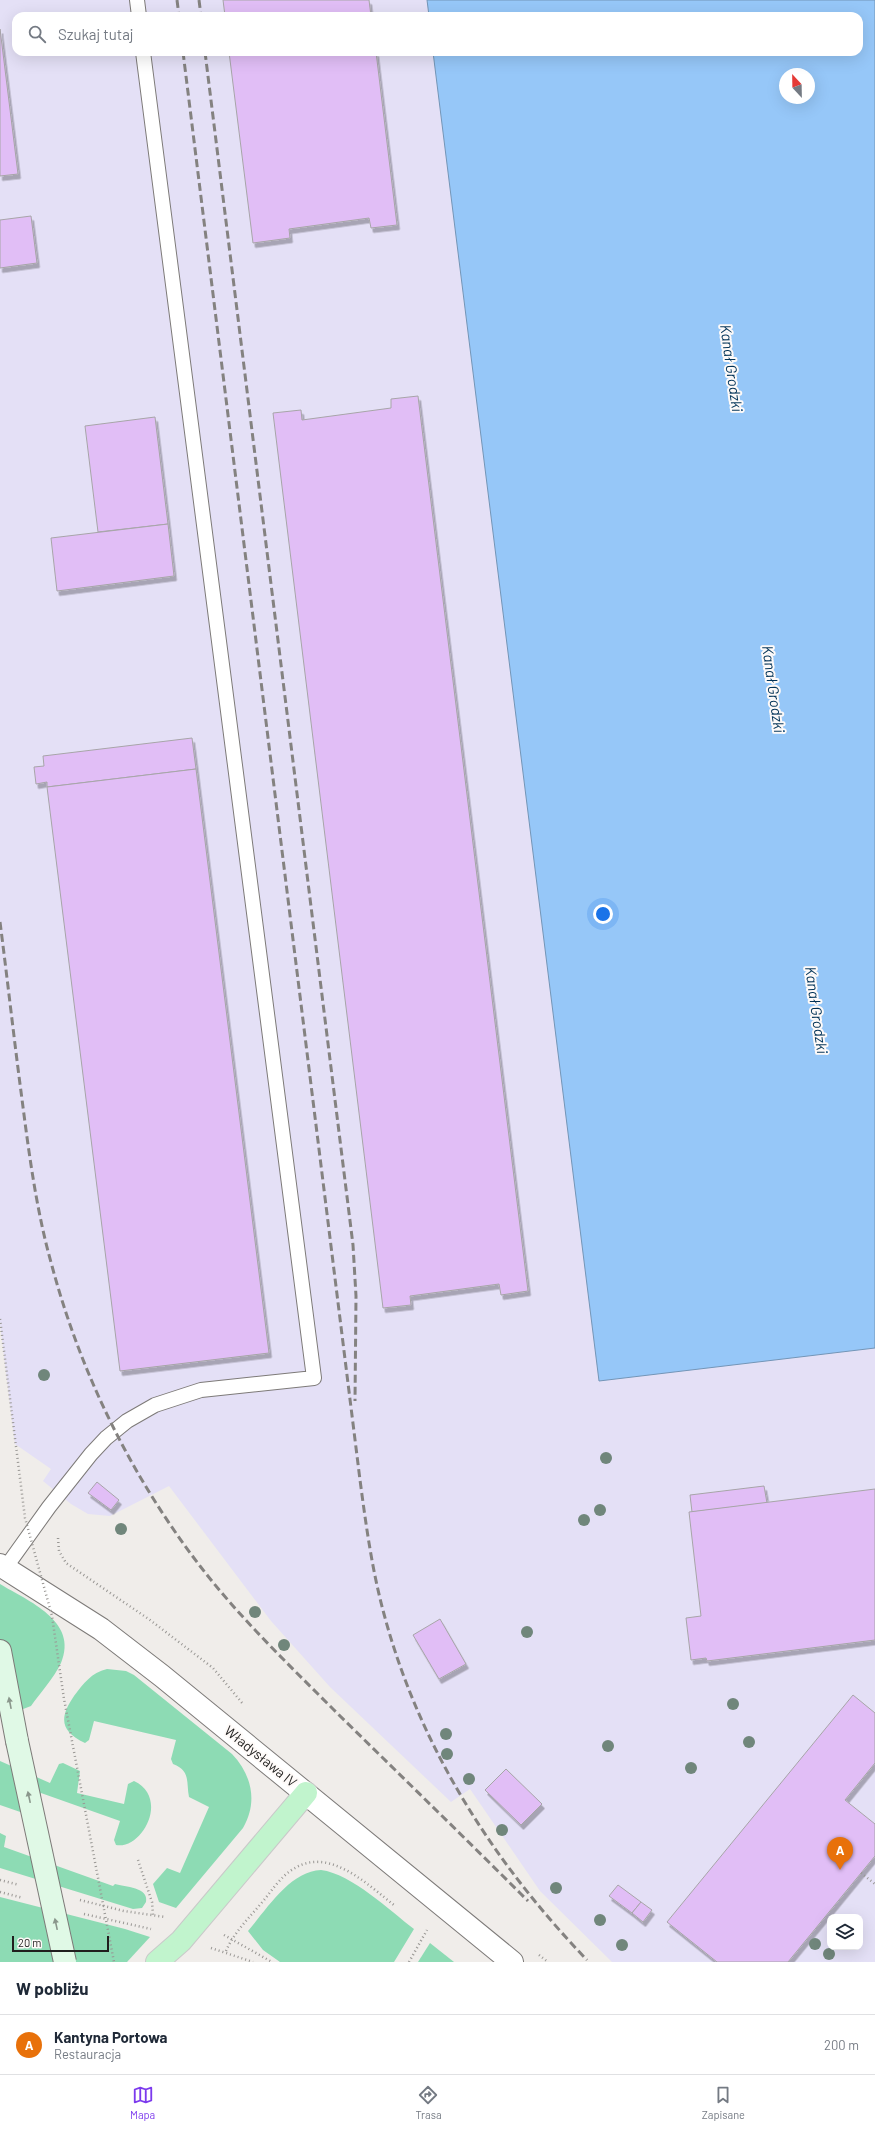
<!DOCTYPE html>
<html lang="pl">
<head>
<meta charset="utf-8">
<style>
	:root { --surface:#fff; --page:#f6f6f7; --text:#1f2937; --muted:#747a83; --line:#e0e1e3; --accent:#7c3aed }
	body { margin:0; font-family:Barlow,sans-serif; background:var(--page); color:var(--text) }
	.controls { position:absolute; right:12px; bottom:12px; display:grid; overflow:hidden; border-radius:8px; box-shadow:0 4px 16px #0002 }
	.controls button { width:36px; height:36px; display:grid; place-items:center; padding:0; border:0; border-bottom:1px solid var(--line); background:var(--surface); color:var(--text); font:20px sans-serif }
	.compass { position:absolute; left:779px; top:68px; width:36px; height:36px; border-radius:50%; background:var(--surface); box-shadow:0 4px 16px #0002; rotate:338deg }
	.scale { position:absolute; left:12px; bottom:10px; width:97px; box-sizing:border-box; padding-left:4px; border:2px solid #201f1e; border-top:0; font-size:11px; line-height:14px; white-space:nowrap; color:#201f1e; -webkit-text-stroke:3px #fefaf8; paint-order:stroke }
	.you { position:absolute; left:603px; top:914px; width:14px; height:14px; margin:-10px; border:3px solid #fff; border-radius:50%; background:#1a73e8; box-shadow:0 0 0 6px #1a73e833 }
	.badge { display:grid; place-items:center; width:26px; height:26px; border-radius:50%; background:var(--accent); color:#fff; font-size:13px; font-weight:700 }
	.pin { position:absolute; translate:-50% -33px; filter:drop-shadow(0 1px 2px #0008) }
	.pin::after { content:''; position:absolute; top:21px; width:14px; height:12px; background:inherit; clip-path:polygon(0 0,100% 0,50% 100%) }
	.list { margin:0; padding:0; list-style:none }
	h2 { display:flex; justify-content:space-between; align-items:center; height:52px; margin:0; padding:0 16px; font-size:17px }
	h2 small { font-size:13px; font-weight:400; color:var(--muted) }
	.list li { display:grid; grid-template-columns:26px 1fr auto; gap:12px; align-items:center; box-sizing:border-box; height:60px; padding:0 16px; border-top:1px solid var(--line) }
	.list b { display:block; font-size:15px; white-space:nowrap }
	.list p { margin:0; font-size:13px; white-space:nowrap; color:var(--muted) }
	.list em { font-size:13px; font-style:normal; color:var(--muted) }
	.icon { flex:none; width:22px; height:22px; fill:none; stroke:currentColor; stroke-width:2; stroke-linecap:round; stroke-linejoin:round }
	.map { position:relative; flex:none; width:875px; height:1962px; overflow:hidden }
	.search { position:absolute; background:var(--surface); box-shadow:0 4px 16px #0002; left:12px; right:12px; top:12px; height:44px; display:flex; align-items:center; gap:10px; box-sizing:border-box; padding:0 14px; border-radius:12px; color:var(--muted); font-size:15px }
	.sheet { height:112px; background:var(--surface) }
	nav { display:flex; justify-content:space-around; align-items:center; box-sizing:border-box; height:56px; border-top:1px solid var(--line); background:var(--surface); font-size:11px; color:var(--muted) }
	nav a { display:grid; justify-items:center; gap:2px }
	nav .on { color:var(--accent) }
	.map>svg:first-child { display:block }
	.industrial { fill:#e4e0f6; fill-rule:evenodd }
	.green { fill:#8ddbb4 }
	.water { fill:#96c7f8; stroke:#7395b7; fill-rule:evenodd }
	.building { fill:#e1bef6; stroke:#a7a5a8; filter:url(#shadow) }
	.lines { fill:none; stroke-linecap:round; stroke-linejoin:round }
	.service-casing { stroke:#7d7a78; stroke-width:16 }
	.minor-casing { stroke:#7d7a78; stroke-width:24 }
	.secondary-casing { stroke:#7d7a78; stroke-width:24 }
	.primary-casing { stroke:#c9c9c9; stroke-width:24 }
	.path { stroke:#999794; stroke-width:2.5; stroke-dasharray:1 3; stroke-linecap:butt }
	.service { stroke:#fff; stroke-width:14 }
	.minor { stroke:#fff; stroke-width:22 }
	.secondary { stroke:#e0f9e6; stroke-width:22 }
	.primary { stroke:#c1f4cd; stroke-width:22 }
	.rail { stroke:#848280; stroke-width:3; stroke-dasharray:8 4; stroke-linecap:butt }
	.secondary-bridge-casing { stroke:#7d7a78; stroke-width:24; stroke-linecap:butt }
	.path-bridge { stroke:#999794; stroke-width:2.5; stroke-dasharray:1 3; stroke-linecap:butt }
	.secondary-bridge { stroke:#e0f9e6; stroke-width:22 }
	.tree { fill:#70867b }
	.oneway { fill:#8a978c }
	.labels { text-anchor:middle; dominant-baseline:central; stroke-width:4; stroke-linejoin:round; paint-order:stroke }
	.street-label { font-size:14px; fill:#201f1e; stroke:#fefaf8 }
	.water-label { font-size:15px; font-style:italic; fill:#023358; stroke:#fefaf8 }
</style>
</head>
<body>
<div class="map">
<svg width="875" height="1962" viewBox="0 0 875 1962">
	<defs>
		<filter id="shadow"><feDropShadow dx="2.5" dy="4.5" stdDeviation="0" flood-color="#0004"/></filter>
	</defs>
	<rect width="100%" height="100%" fill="#f0edea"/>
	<path class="industrial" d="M0,0H427L429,16H16V52H433L599,1380L875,1348V1962H612L540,1891L470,1789L451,1802L330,1687L271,1621L169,1486L110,1516L88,1514L71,1504L43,1481L51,1469L15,1444L0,1324ZM830,1917H860V1947H830Z"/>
	<g class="green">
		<path d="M0,1584C28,1601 79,1621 61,1663C54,1678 40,1693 31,1706L18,1711L0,1679Z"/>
		<path d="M107,1669L126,1671L134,1675L232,1754C252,1775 258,1802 243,1828L176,1908L159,1902L153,1884L167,1868L180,1873L209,1807L189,1797C186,1782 191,1771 173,1764L171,1759L176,1740L94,1721L89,1740L85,1743C60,1731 59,1718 74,1696C84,1683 91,1673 107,1669Z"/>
		<path d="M0,1761L50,1783L59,1764L63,1763L80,1771L77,1793L124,1804L128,1784L134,1781C170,1798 142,1850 116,1845L114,1840L120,1821L41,1793L34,1812L29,1815L0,1805Z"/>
		<path d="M0,1833L6,1836L4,1847L113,1886L115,1884C125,1887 149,1887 146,1902L142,1908L133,1909L0,1868Z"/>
		<path d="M321,1870C352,1874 389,1910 414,1929L394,1962H280L263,1950L248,1931C267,1909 290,1871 321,1870Z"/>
		<polygon points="0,1897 125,1929 150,1937 127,1962 0,1962"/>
		<polygon points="430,1943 454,1962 418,1962"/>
	</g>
	<path class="water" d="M427,0H875V1348L599,1381L433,52H859V16H429ZM785,74H809V98H785Z"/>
	<g class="building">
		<polygon points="223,0 369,0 371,16 225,16"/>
		<polygon points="0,29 18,174 0,176"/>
		<polygon points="229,52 376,52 397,225 371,228 369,218 289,229 290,238 253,243"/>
		<polygon points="31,216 37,263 0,268 0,220"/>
		<polygon points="418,396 528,1291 501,1295 499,1284 410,1296 411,1305 383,1308 273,413 301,410 302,420 391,408 391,399"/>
		<polygon points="155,417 168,524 98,532 85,426"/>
		<polygon points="168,524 174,576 57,591 51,538"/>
		<polygon points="192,738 196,769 47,787 47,782 36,784 34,767 44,766 43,756"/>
		<polygon points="196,769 269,1353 120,1371 47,787"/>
		<polygon points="97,1482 119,1500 111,1510 88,1493"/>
		<polygon points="764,1486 767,1503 692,1512 690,1495"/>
		<polygon points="875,1489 875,1640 707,1661 706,1658 691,1660 686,1618 701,1616 689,1512"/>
		<polygon points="440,1619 466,1664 439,1679 413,1635"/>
		<polygon points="853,1695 875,1713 875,1763 845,1800 875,1824 875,1856 788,1962 717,1962 667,1922"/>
		<polygon points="506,1769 542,1804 521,1825 485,1790"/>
		<polygon points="618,1885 641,1902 632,1913 609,1896"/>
		<polygon points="641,1902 652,1910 643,1922 632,1913"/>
	</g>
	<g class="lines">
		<g class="service-casing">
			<g id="service">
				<polyline points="137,0 139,16"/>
				<polyline points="6,1567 49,1507 91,1454 106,1438 127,1421 155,1405 201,1390 314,1378 143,52"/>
			</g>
		</g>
		<g class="minor-casing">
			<polyline id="minor" points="0,1565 101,1629 162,1676 512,1962"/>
		</g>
		<g class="secondary-casing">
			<polyline id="secondary" points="0,1651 17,1741"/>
		</g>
		<g class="primary-casing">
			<polyline id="primary" points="157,1962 181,1941 306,1793"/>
		</g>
		<g class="path">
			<polyline points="58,1538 59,1551 66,1563 150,1620 213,1668 243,1704"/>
			<polyline points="138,1860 152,1902 153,1915"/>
			<polyline points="861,1873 875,1884"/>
			<polyline points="0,1880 19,1885"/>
			<polyline points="0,1892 23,1898"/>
			<polyline points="80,1900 124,1911 165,1917"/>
			<polyline points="84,1914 151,1929"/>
			<polyline points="224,1935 272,1962"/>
			<polyline points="211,1948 253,1962"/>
			<path d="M226,1951C234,1932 250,1917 264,1900C273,1889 282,1875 295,1868C330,1847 368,1885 394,1905"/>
			<polyline points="539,1955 548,1962"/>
			<polyline points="409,1962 427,1930"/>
		</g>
		<use href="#service" class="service"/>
		<use href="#minor" class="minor"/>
		<use href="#secondary" class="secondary"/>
		<use href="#primary" class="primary"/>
		<g class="rail">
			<polyline points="177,0 179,16"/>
			<polyline points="199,0 201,16"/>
			<path d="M183,52L360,1480C366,1525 372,1570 384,1614C419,1746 493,1862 587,1960"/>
			<polyline points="205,52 353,1245 356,1296 355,1401"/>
			<path d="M0,922C7,976 13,1030 20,1084C28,1145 35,1206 52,1266C81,1374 131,1476 200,1566C240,1618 288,1664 334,1710C399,1774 464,1837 528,1901"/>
		</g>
		<g class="secondary-bridge-casing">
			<polyline id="secondary-bridge" points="17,1741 65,1962"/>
		</g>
		<polyline class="path-bridge" points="0,1319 25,1518 52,1616 64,1699 114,1962"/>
		<use href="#secondary-bridge" class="secondary-bridge"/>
	</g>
	<g class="tree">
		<circle cx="44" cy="1375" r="6"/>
		<circle cx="606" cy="1458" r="6"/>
		<circle cx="600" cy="1510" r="6"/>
		<circle cx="584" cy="1520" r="6"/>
		<circle cx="121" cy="1529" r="6"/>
		<circle cx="255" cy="1612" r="6"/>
		<circle cx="527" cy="1632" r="6"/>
		<circle cx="284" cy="1645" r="6"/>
		<circle cx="733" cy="1704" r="6"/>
		<circle cx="446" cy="1734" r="6"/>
		<circle cx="749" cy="1742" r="6"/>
		<circle cx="608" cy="1746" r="6"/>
		<circle cx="447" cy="1754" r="6"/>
		<circle cx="691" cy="1768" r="6"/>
		<circle cx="469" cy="1779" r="6"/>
		<circle cx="502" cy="1830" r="6"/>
		<circle cx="556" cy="1888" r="6"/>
		<circle cx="600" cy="1920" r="6"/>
		<circle cx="815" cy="1944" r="6"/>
		<circle cx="622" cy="1945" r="6"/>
		<circle cx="829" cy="1954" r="6"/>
	</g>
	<defs><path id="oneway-solid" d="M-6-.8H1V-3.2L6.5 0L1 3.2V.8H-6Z"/></defs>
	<g class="oneway">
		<use href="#oneway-solid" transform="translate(10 1703) rotate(-101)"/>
		<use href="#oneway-solid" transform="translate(29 1797) rotate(-102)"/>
		<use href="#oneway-solid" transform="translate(56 1924) rotate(-102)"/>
	</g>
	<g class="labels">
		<g class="street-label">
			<text transform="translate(261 1756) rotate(39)">Władysława IV</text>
		</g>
		<g class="water-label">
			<text transform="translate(732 368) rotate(82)">Kanał Grodzki</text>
			<text transform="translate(774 689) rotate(82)">Kanał Grodzki</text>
			<text transform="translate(817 1010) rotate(82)">Kanał Grodzki</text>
		</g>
	</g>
</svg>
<div class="controls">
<button><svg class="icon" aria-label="layers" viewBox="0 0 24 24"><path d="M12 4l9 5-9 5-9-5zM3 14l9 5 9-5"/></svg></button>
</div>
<svg class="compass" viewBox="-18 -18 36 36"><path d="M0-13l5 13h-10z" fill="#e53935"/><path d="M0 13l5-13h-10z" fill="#747a83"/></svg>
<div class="scale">20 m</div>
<div class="you"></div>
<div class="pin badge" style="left:840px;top:1870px;background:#e8710a">A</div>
<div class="search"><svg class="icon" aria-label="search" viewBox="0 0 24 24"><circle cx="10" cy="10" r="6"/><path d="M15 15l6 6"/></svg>Szukaj tutaj</div>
</div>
<section class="sheet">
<h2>W pobliżu<small></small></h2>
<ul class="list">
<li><span class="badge" style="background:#e8710a">A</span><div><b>Kantyna Portowa</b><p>Restauracja</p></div><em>200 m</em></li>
</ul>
</section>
<nav>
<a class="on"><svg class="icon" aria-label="map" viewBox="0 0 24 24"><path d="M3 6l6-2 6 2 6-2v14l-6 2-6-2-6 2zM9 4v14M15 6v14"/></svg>Mapa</a>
<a><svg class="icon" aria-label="directions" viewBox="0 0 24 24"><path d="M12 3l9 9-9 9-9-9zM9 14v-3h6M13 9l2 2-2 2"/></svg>Trasa</a>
<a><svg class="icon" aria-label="saved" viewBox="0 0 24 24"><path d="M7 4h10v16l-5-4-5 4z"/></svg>Zapisane</a>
</nav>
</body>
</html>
